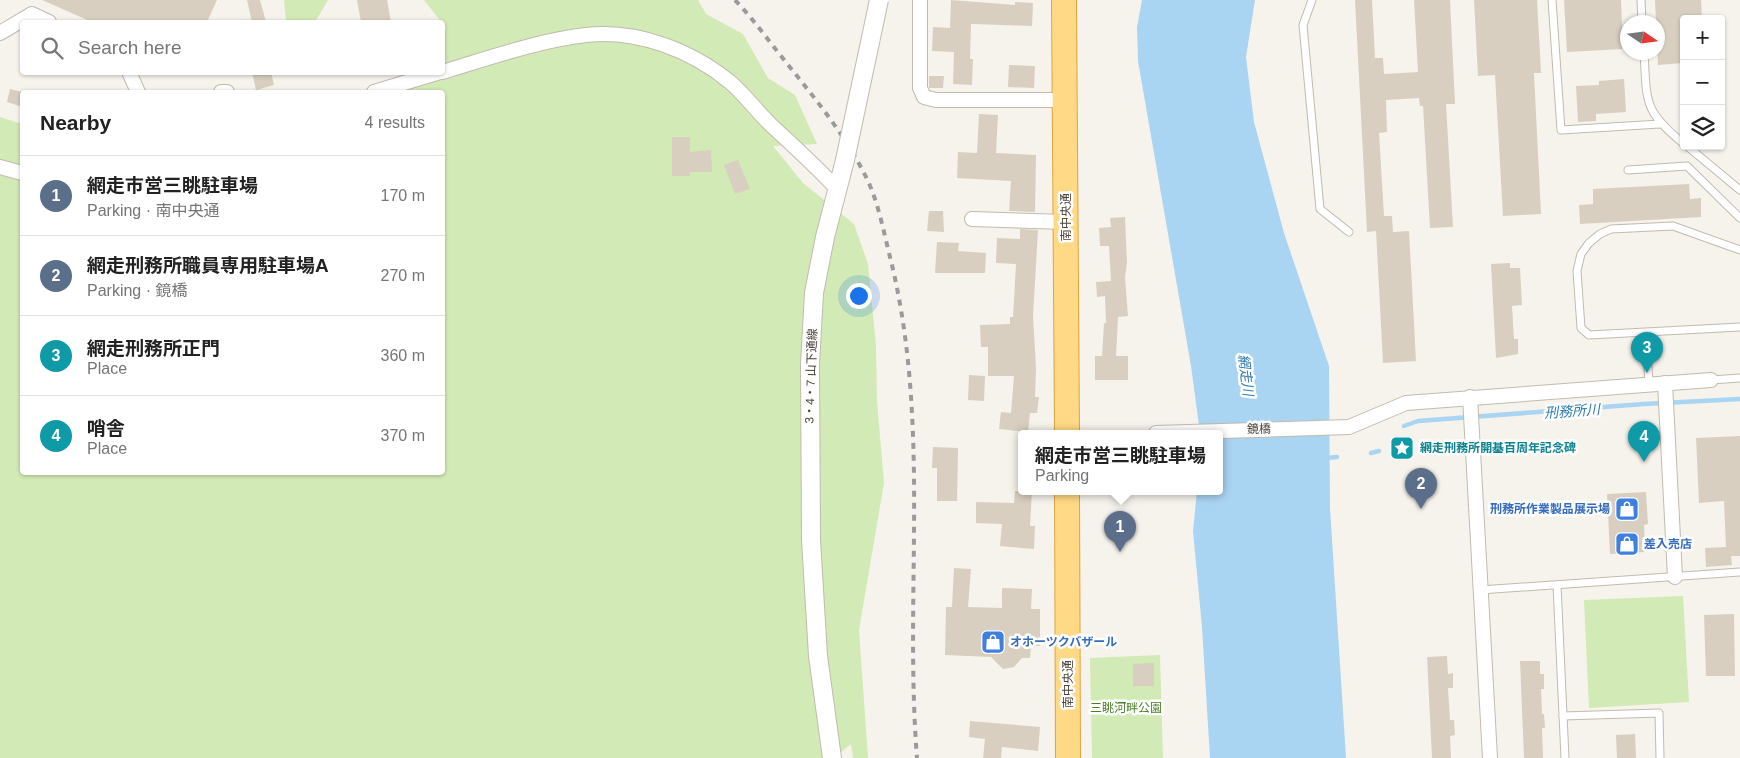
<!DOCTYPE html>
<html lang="en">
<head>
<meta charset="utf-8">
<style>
	:root { --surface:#fff; --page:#f2f2f2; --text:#222; --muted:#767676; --line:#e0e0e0; --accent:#db2777 }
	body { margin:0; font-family:Arial,"Noto Sans JP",sans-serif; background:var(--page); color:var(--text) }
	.controls { position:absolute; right:15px; top:15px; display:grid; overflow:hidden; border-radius:5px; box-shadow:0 1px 4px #0004 }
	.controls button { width:45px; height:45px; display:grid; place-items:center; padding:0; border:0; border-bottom:1px solid var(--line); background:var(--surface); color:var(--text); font:25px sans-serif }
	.compass { position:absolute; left:1620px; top:15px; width:45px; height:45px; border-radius:50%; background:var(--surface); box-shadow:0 1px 4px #0004; rotate:103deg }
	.you { position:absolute; left:858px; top:295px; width:18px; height:18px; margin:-12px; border:4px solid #fff; border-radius:50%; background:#1a73e8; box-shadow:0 0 0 8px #1a73e833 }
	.badge { display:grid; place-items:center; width:32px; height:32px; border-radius:50%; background:var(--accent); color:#fff; font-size:16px; font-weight:700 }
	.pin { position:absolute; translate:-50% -41px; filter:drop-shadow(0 1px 2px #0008) }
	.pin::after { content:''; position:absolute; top:26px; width:18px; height:15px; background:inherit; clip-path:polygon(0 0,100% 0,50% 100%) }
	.popup { position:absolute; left:1018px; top:430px; width:205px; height:65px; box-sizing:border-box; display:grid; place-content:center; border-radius:5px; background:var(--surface); filter:drop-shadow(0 1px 4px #0005); font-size:16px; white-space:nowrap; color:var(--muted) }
	.popup b { font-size:19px; color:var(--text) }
	.popup::after { content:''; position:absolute; left:50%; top:100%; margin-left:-10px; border:10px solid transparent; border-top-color:var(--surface) }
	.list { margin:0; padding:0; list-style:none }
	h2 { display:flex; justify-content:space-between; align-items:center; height:65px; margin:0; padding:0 20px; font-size:21px }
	h2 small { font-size:16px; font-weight:400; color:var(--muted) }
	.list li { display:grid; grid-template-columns:32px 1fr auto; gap:15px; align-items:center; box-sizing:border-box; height:80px; padding:0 20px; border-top:1px solid var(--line) }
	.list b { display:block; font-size:19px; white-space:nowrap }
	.list p { margin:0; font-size:16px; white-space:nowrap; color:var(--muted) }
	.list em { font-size:16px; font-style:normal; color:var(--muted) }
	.icon { flex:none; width:28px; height:28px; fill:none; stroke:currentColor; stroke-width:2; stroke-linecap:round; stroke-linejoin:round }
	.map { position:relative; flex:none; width:1740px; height:758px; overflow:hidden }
	.search { position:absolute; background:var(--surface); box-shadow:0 1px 4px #0004; left:20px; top:20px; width:425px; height:55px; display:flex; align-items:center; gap:12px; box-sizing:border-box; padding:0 18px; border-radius:5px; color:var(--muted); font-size:19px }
	.panel { position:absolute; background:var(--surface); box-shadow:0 1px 4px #0004; left:20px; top:90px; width:425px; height:385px; border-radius:5px }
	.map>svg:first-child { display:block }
	.green { fill:#d2eab5 }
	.water { fill:#a9d4f2 }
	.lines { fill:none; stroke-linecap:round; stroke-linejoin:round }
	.stream { stroke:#a9d4f2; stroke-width:4.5 }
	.building { fill:#d8cfc1 }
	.service-casing { stroke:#c2bbae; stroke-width:9 }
	.minor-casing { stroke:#c2bbae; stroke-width:16 }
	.tertiary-casing { stroke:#c2bbae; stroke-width:20 }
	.trunk-casing { stroke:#e0a43c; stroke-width:26 }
	.service { stroke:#fff; stroke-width:7 }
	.minor { stroke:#fff; stroke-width:14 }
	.tertiary { stroke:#fff; stroke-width:18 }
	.trunk { stroke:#ffd985; stroke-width:24 }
	.rail { stroke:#9a9a9a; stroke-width:4; stroke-dasharray:6 6; stroke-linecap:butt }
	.tertiary-bridge-casing { stroke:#c2bbae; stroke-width:20; stroke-linecap:butt }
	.tertiary-bridge { stroke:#fff; stroke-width:18 }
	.labels { text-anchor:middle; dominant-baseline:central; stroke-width:5; stroke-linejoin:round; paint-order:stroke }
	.street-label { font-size:12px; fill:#4b4439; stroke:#fff }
	.culture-label { font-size:12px; font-weight:bold; fill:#0d838f; stroke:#fff; text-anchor:start }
	.shop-label { font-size:12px; font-weight:bold; fill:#366cbe; stroke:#fff; text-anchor:start }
	.park-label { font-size:12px; fill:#4a7f2a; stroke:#fff }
	.water-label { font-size:14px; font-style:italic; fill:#2e7ab2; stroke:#fff }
</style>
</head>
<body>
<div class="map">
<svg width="1740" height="758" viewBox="0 0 1740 758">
	<rect width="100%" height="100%" fill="#f6f3ec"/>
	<g class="green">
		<polygon points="284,0 328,0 315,22 286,22"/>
		<polygon points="424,0 698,0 706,14 743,34 768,78 795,95 817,144 773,146 803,183 854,224 868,264 876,345 877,401 884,483 859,630 868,758 853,758 851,744 834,758 0,758 0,117 22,124 22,472 442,472 442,92 391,92 408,73 442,72 443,33 446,28"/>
		<polygon points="1683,596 1689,702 1589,708 1584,600"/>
		<polygon points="1160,655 1163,758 1092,758 1090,658"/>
	</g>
	<polygon class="water" points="1142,0 1255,0 1246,57 1254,122 1284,233 1329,366 1330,508 1346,758 1210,758 1202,627 1193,531 1197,491 1219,491 1219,433 1200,433 1191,366 1138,61 1137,27"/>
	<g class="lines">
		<g class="stream">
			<polyline points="1404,426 1418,421 1644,404 1740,399"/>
			<polyline points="1371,453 1379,451"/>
			<polyline points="1326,458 1337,457"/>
		</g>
	</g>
	<g class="building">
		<polygon points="42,0 217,0 207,22 92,22"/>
		<polygon points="247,0 260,0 266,22 252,22"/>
		<polygon points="357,0 387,0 391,22 361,22"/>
		<polygon points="951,0 1015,5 1015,2 1033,3 1032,26 971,24 970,59 973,59 972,85 953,84 954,52 932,51 933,27 950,28"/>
		<polygon points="1355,0 1372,0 1375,58 1383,58 1384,74 1418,72 1414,0 1450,0 1455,104 1446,104 1453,227 1430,228 1423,106 1420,106 1419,98 1386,100 1387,132 1379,133 1384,216 1392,216 1393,232 1409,231 1416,361 1383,363 1376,231 1367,232"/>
		<polygon points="1474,0 1537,0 1541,73 1534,73 1541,214 1503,216 1495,75 1478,76"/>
		<polygon points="1564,0 1621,0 1623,49 1567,52"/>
		<polygon points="1655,0 1701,0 1702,19 1684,19 1684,63 1658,65"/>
		<polygon points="1009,65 1035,66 1034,88 1008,87"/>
		<polygon points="252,72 271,72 274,85 256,90"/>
		<polygon points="929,76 944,76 943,88 929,88"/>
		<polygon points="1624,79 1626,112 1596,114 1596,121 1578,122 1576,86 1599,85 1599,81"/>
		<polygon points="10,89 22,92 22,107 7,102"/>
		<polygon points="979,114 998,115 996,153 1036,155 1035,212 1009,211 1011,181 957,178 958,152 977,153"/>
		<polygon points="672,137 690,137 690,152 711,150 712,172 690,172 690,176 672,176"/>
		<polygon points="738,160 750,189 735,194 724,165"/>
		<polygon points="1689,184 1690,199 1701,198 1701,217 1580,224 1579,205 1593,204 1593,189"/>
		<polygon points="929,211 943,211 944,232 927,231"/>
		<polygon points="1125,217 1127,263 1125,277 1128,316 1118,317 1116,356 1128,356 1128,380 1095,380 1095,356 1102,356 1104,323 1106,323 1105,296 1097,297 1096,282 1111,281 1109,246 1100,246 1099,228 1111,227 1110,218"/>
		<polygon points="1020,229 1038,230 1033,316 1036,368 1035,397 1039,397 1037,413 1030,413 1028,432 999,429 1001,412 1011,413 1014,376 988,376 988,347 981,347 980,325 1010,324 1010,317 1013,317 1016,264 996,263 997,238 1020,239"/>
		<polygon points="937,242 959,243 958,251 986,253 985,273 935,273"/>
		<polygon points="1510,263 1510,268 1520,268 1522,305 1512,306 1514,339 1518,339 1518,354 1496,358 1491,264"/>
		<polygon points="969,375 985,376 984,401 968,400"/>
		<polygon points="1740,436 1740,556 1731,556 1732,565 1706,567 1705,548 1726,547 1724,501 1699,503 1696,438"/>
		<polygon points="933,447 958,448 957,501 937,501 937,468 932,468"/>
		<polygon points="1015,491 1032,491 1030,526 1035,526 1034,549 1000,546 1002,524 976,523 976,502 1014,503"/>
		<polygon points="1646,492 1648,524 1644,525 1645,552 1610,554 1607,494"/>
		<polygon points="954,568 971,569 968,607 1002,608 1002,588 1032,589 1031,609 1040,609 1040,646 1031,646 1030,658 1022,658 1014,667 1003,669 991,657 945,655 946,607 952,607"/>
		<polygon points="1734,614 1735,676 1706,676 1704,615"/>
		<polygon points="1447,656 1448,674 1453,673 1453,688 1448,688 1450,720 1454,720 1455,735 1450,736 1451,758 1432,758 1427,657"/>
		<polygon points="1520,661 1540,661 1540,674 1544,674 1544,689 1541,689 1542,714 1544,714 1545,728 1542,728 1543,758 1524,758"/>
		<polygon points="1154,663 1154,686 1133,686 1133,664"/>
		<polygon points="970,721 1040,727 1038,751 1002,747 1001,758 983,758 985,739 969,737"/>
		<polygon points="1635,734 1636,758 1617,758 1616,735"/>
	</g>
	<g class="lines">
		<g class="service-casing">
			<g id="service">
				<polyline points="1312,0 1303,25 1320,209 1349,232"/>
				<polyline points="1552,0 1561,130 1660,124"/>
				<polyline points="1641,0 1642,22"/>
				<path d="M1644,52C1647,103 1643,110 1684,144"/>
				<polyline points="1687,146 1740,190"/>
				<polyline points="1628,170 1687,166 1740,218"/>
				<polyline points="1740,250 1673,226 1611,229 1600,234 1589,243 1581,254 1577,271 1581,328 1589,335 1740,327"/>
				<polyline points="1646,333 1649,384"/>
				<polyline points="1711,380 1740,378"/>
				<polyline points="1557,585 1565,758"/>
				<polyline points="1480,590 1740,572"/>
				<polyline points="1563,716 1659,713 1660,758"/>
			</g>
		</g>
		<g class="minor-casing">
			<g id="minor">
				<polyline points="920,0 920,88 924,97 936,100 1066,100"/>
				<polyline points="0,33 32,14 49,22"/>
				<polyline points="129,72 138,92"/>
				<path d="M442,72C486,59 540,40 586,35C636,29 691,50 730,82C744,94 756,110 769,123C792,145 815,165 837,189"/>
				<polyline points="221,92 227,92"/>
				<polyline points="374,92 440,72"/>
				<polyline points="0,167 22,173"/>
				<polyline points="972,219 1066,222"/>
				<polyline points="1665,383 1675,577"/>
				<polyline points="1470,397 1490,758"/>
				<polyline points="1156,433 1349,427 1406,403 1711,380"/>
			</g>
		</g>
		<g class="tertiary-casing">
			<polyline id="tertiary" points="832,758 818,656 811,540 810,364 814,293 825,237 845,160"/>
		</g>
		<g class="trunk-casing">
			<g id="trunk">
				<polyline points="1064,0 1067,433"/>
				<polyline points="1067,491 1068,758"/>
			</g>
		</g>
		<use href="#service" class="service"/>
		<use href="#minor" class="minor"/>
		<use href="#tertiary" class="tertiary"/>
		<use href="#trunk" class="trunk"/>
		<path class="rail" d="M735,0C755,21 771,44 789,66C818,102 847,138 867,179C879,204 884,234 891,261C931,425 904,592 917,758"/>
		<g class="tertiary-bridge-casing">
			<polyline id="tertiary-bridge" points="845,160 879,0"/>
		</g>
		<use href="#tertiary-bridge" class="tertiary-bridge"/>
	</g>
	<defs>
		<g id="sight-square" transform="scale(1.25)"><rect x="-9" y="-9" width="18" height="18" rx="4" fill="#0f9aa8" stroke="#fff"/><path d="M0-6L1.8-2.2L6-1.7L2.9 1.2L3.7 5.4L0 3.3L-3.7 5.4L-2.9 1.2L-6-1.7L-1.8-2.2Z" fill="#fff"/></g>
		<g id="shop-square" transform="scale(1.25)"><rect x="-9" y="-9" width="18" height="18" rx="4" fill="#3f7fe0" stroke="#fff"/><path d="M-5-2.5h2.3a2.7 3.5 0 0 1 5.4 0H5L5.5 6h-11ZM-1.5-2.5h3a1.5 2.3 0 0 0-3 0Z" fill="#fff"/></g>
	</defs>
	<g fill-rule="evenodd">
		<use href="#sight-square" x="1402" y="448"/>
		<use href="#shop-square" x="1627" y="509"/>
		<use href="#shop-square" x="1627" y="544"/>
		<use href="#shop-square" x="993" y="642"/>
	</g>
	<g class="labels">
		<g class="street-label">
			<text transform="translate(1066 217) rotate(-90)">南中央通</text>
			<text transform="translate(811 376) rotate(-88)">3・4・7 山下通線</text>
			<text transform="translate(1259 429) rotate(-1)">鏡橋</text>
			<text transform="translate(1068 684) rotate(-90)">南中央通</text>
		</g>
		<g class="culture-label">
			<text x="1420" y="448">網走刑務所開基百周年記念碑</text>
		</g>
		<g class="shop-label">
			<text x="1610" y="509" text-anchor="end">刑務所作業製品展示場</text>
			<text x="1644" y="544">差入売店</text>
			<text x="1010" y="642">オホーツクバザール</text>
		</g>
		<g class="park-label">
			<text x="1126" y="708">三眺河畔公園</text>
		</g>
		<g class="water-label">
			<text transform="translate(1246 375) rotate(83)">網走川</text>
			<text transform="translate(1572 411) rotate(-4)">刑務所川</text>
		</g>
	</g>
</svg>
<div class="controls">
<button>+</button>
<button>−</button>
<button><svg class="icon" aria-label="layers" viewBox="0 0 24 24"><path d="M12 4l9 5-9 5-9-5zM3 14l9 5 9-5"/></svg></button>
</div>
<svg class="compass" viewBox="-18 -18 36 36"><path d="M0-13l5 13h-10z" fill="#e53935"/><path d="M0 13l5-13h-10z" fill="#767676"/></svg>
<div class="you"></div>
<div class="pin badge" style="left:1120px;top:552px;background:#5c6f8a">1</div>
<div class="popup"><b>網走市営三眺駐車場</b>Parking</div>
<div class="pin badge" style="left:1421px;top:509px;background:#5c6f8a">2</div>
<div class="pin badge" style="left:1647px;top:373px;background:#0f9aa8">3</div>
<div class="pin badge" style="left:1644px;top:462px;background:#0f9aa8">4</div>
<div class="search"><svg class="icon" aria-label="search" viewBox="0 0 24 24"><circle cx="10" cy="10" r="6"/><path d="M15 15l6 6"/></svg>Search here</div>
<section class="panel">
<h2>Nearby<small>4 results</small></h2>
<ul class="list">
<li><span class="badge" style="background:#5c6f8a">1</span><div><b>網走市営三眺駐車場</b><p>Parking · 南中央通</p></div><em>170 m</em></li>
<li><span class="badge" style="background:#5c6f8a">2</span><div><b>網走刑務所職員専用駐車場A</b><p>Parking · 鏡橋</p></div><em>270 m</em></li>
<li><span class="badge" style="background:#0f9aa8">3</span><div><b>網走刑務所正門</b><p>Place</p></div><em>360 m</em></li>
<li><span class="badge" style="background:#0f9aa8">4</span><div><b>哨舎</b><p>Place</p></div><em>370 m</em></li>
</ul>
</section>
</div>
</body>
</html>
